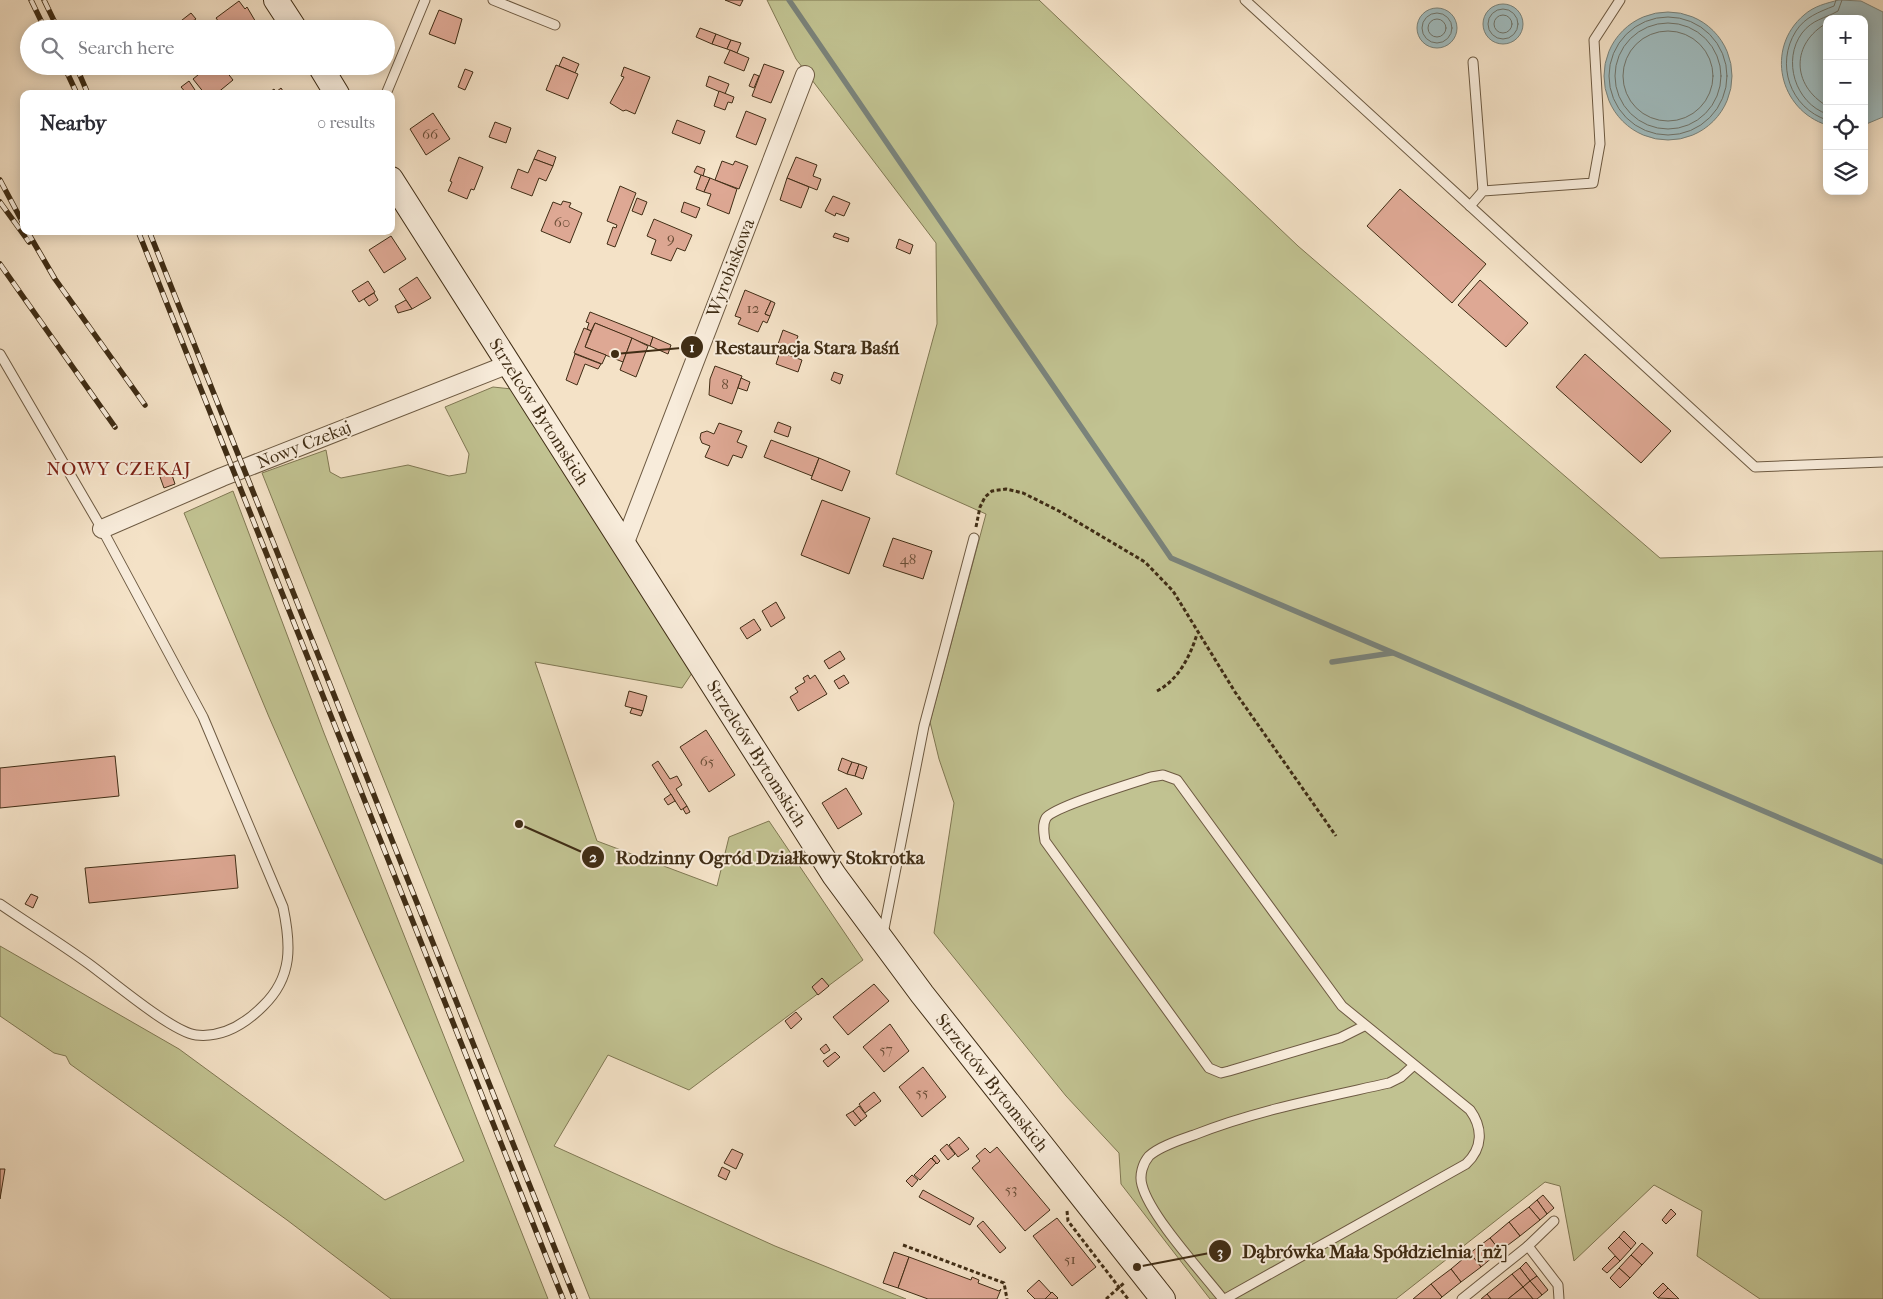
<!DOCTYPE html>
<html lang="en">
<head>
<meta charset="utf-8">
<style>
	:root { --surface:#fff; --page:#f7f7f7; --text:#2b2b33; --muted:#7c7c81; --line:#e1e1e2 }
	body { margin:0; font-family:"IM FELL French Canon",serif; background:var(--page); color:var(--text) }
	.controls { position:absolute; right:15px; top:15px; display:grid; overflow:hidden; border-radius:10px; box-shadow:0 2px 12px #0003 }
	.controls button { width:45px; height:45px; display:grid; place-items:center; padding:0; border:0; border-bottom:1px solid var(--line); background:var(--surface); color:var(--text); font:25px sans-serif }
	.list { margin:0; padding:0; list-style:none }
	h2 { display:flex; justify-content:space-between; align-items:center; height:65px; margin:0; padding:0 20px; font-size:21px }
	h2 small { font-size:16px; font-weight:400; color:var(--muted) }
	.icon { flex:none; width:28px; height:28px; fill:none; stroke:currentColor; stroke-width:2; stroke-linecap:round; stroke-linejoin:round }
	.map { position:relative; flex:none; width:1883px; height:1299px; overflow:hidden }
	.search { position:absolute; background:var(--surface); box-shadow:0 2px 12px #0003; left:20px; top:20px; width:375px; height:55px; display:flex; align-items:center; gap:12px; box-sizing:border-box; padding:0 18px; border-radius:28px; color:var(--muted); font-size:19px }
	.panel { position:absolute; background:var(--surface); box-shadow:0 2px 12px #0003; left:20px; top:90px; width:375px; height:145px; border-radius:10px }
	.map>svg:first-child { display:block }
	.green { fill:#c1c291; stroke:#807853 }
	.water { fill:#a0bcbf; stroke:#7a837b }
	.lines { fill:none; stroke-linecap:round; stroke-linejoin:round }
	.shore { stroke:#70746a; stroke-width:1 }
	.stream { stroke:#7a837b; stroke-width:5.5 }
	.building { fill:#dea894; stroke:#402d15 }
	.lane-casing { stroke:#6d5a42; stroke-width:11 }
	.street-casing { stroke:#6d5a42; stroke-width:20 }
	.secondary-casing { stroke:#402d15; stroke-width:26 }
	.path { stroke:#402d15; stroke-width:3; stroke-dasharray:4 2.5; stroke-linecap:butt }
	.lane { stroke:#f8ecdb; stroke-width:9 }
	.street { stroke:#f8ecdb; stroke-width:18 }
	.secondary { stroke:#f8ecdb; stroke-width:24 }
	.rail-casing { stroke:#402d15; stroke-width:5.5 }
	.rail { stroke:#f8ecdb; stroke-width:4; stroke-dasharray:11; stroke-linecap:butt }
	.labels { text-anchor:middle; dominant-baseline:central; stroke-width:4; stroke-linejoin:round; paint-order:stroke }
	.number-label { font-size:15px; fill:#684c35 }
	.street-label { font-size:18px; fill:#402d15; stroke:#f8ecdb }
	.neighbourhood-label { font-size:19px; letter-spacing:1px; fill:#7a1f14; stroke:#f8ecdb }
	.leader { fill:none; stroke:#402d15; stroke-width:2 }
	.callout-dot { fill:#402d15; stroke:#f8ecdb; stroke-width:2 }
	.mark-label { font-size:15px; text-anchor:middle; font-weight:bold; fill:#fff }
	.callout-label { font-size:19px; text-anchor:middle; font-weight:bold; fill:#402d15; stroke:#f8ecdb; stroke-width:4; stroke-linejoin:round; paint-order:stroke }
</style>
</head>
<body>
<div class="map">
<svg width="1883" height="1299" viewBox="0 0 1883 1299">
	<rect width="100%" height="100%" fill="#f4e2c7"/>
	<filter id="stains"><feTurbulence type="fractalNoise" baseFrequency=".004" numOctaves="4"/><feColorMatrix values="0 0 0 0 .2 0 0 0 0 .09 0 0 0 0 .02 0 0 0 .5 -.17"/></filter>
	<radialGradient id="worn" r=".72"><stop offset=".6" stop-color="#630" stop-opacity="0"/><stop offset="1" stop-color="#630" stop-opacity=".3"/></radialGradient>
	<g class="green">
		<polygon points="767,0 1039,0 1298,246 1660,558 1883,551 1883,1299 1760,1299 1697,1256 1702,1211 1654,1185 1574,1261 1560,1186 1545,1182 1396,1299 1210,1299 1121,1184 1119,1153 1066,1096 934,933 954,803 939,759 930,722 986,514 896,474 937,324 936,243 796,59"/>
		<polygon points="493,387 512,389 692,673 682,688 535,662 597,841 717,886 729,837 769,821 863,960 689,1090 608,1055 554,1146 775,1246 906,1299 590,1299 262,473 326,450 330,472 341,478 408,465 449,476 466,473 469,454 445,407"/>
		<polygon points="233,491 324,733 548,1299 391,1299 287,1220 70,1064 66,1056 54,1053 0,1016 0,946 179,1049 385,1200 464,1161 269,717 184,513"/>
	</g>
	<g class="water">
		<path d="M1839,0L1861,1L1883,12V117L1864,125V19H1827V125C1779,110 1765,48 1804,15C1814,6 1827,3 1839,0Z"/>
		<circle cx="1503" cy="24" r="20"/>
		<circle cx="1437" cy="28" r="20"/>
		<circle cx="1668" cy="76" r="64"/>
	</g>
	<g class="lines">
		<g class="shore">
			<circle cx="1503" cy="24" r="15"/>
			<circle cx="1437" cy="28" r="15"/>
			<circle cx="1503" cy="24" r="9"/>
			<circle cx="1668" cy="76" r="59"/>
			<circle cx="1437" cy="28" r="9"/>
			<circle cx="1668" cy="76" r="53"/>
			<path d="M1827,23C1791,43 1791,85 1827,106"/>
			<circle cx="1668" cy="76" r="45"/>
			<path d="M1827,114C1795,103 1782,60 1802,33C1813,19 1824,19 1838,11L1842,0"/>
			<path d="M1827,120C1790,108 1775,64 1796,31C1805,17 1819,12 1834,6L1836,0"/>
		</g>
		<g class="stream">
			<polyline points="789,0 1171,558 1883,862"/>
			<polyline points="1332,662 1392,653"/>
		</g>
	</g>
	<g class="building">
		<polygon points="725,0 743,0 740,6"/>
		<polygon points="239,1 245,9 247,7 257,24 250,29 224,29 216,18"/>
		<polygon points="439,10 462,19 455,44 429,34"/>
		<polygon points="191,13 196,19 181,29 177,24"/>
		<polygon points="194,20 201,28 183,29"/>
		<polygon points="177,24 181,29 171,29"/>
		<polygon points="700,28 716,34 712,44 696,37"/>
		<polygon points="716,34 731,40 727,49 712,44"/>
		<polygon points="731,40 741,43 737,53 727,49"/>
		<polygon points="730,50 749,58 744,71 724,63"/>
		<polygon points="563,57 579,64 575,73 559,66"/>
		<polygon points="764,64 784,71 771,103 752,96"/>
		<polygon points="556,65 578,74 568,99 546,90"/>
		<polygon points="209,66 226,66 228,68 226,71 233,80 216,94 205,94 193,79"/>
		<polygon points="624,67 650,77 635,114 626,110 623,111 610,103 624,77 621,76"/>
		<polygon points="465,69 473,72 465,90 458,87"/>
		<polygon points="754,74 759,76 754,88 749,86"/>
		<polygon points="709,76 729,84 725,94 706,86"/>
		<polygon points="189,81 195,90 191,94 187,94 181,87"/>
		<polygon points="281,88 285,94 267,94 274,89 276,92"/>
		<polygon points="719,91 734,97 732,103 728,102 725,110 714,106"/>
		<polygon points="746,111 766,119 756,145 736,137"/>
		<polygon points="433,113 450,139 426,155 410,129"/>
		<polygon points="677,120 705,131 700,144 672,133"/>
		<polygon points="495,122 511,128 506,143 489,137"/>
		<polygon points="538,150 556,157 553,166 534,159"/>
		<polygon points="459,157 483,167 474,190 471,189 467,199 448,191 452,182 450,181"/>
		<polygon points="796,157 817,165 813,176 821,179 817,190 787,178"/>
		<polygon points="534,159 553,166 546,181 539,178 532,196 511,188 518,169 528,173"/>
		<polygon points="722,161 733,165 735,161 748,166 739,189 715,180"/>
		<polygon points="697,166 705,169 703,176 694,172"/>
		<polygon points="701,175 710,178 704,192 696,189"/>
		<polygon points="710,178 737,189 729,214 707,205 711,194 704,192"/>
		<polygon points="787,178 809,187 801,208 780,200"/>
		<polygon points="620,186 636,193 615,247 607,244 613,227 616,228 617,225 607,221"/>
		<polygon points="1400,189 1486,264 1452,303 1367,226"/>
		<polygon points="833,196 850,203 844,216 836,213 835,216 825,211"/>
		<polygon points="637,198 647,202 642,215 632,211"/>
		<polygon points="563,201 571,203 569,207 582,213 570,243 541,231 553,202 561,205"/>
		<polygon points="684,202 700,208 696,218 681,212"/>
		<polygon points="654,219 692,235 685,251 677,248 671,261 651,254 656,240 647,236"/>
		<polygon points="835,233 849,238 848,242 833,237"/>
		<polygon points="391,236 406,259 384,273 369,250"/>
		<polygon points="899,239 913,245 910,254 896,248"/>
		<polygon points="417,277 431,298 412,309 399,289"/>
		<polygon points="1480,280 1528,323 1506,347 1458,305"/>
		<polygon points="368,281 375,292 359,302 352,291"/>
		<polygon points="745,290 771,301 765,314 770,316 767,323 763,321 758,332 738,324 741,318 735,316"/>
		<polygon points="374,293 378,300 369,306 364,299"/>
		<polygon points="406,300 412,309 398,313 395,306"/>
		<polygon points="771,301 775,303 770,316 765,314"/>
		<polygon points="590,312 653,337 650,346 595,323 591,331 587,329 589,323 586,322"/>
		<polygon points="595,323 632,338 623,362 585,347"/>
		<polygon points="584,328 591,331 585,347 606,355 602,364 574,353"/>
		<polygon points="783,330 798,336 792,353 777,347"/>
		<polygon points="653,337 671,345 668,354 650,346"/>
		<polygon points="632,338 648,346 636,377 620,370"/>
		<polygon points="780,352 802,360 798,372 776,364"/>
		<polygon points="575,354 601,364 598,369 585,364 577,385 566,380"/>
		<polygon points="1585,354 1671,431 1641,463 1556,387"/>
		<polygon points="715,366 742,376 732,404 709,395 710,379"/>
		<polygon points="834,372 843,375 840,384 831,380"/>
		<polygon points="741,378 750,382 747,391 738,388"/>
		<polygon points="778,422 791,427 788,437 774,432"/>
		<polygon points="719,423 742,431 737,442 747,446 742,458 733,455 728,466 705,457 710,446 702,443 700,438 701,433 707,431 714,434"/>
		<polygon points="771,440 819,458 812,476 764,457"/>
		<polygon points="819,458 850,471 842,491 811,479"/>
		<polygon points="171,472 175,484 164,488 160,477"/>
		<polygon points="822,500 870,518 849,574 801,555"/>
		<polygon points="893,538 932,551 923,579 883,566"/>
		<polygon points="776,602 785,618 771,627 762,611"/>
		<polygon points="754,619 761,630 747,639 740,628"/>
		<polygon points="840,651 845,659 829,669 824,661"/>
		<polygon points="808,675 810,679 815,675 827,694 798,711 790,697 798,692 795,688 805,682 803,678"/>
		<polygon points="844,675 849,683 839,689 834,681"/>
		<polygon points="629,691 647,696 643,711 625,706"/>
		<polygon points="632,708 643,711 641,716 630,713"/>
		<polygon points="706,730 735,775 709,792 680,747"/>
		<polygon points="115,756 119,796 0,808 0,768"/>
		<polygon points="842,758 852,762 847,774 838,770"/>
		<polygon points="658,761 670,779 677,776 682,785 676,789 687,806 681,810 652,765"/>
		<polygon points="852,762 859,764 855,776 847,774"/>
		<polygon points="859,764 867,767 863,779 855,776"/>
		<polygon points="846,788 862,814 838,829 822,803"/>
		<polygon points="671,794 675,801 668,805 664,799"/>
		<polygon points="687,806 690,812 686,814 683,809"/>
		<polygon points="235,855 238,888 89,903 85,868"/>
		<polygon points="31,894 38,897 33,908 25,904"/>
		<polygon points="822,978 829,986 818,995 812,987"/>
		<polygon points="874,984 889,1001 848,1035 833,1017"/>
		<polygon points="796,1012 802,1019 791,1029 785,1021"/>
		<polygon points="890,1024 909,1051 884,1072 863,1047"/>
		<polygon points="826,1044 830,1050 824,1054 820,1049"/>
		<polygon points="835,1052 840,1057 828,1067 823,1061"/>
		<polygon points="923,1067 946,1097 922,1117 899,1087"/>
		<polygon points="874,1092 881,1101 865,1113 859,1104"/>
		<polygon points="859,1106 867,1116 861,1121 853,1111"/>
		<polygon points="853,1111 861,1121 855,1126 846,1115"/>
		<polygon points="959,1137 969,1149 958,1157 949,1145"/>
		<polygon points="947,1144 955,1154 948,1160 940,1150"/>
		<polygon points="997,1147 1050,1210 1025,1231 972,1168 980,1161 976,1156 985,1148 990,1153"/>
		<polygon points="732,1149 743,1154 736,1169 724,1163"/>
		<polygon points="935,1155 940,1161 937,1164 932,1158"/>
		<polygon points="931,1158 936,1163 920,1180 914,1175"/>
		<polygon points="722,1167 730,1171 726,1180 718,1176"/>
		<polygon points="0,1169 5,1169 0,1199"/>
		<polygon points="912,1175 918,1180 912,1187 906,1181"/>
		<polygon points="923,1190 974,1218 970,1225 919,1197"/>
		<polygon points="1543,1195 1554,1208 1547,1214 1537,1200"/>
		<polygon points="1537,1200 1547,1214 1540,1220 1529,1207"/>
		<polygon points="1529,1207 1540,1220 1520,1236 1509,1222"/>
		<polygon points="1671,1209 1676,1214 1666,1224 1662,1220"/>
		<polygon points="1057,1218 1096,1267 1072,1286 1033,1236"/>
		<polygon points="983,1221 1006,1248 1000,1253 977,1226"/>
		<polygon points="1509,1222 1520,1236 1500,1251 1490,1238"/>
		<polygon points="1624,1231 1636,1243 1631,1249 1619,1237"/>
		<polygon points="1619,1237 1631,1249 1620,1261 1608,1248"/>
		<polygon points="1490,1238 1500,1251 1481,1267 1470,1253"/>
		<polygon points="1642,1243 1653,1253 1642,1265 1631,1255"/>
		<polygon points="894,1252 909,1257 898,1288 883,1283"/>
		<polygon points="1470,1253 1481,1267 1461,1282 1451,1269"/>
		<polygon points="1631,1255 1642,1265 1630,1278 1619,1268"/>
		<polygon points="1615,1256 1620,1261 1607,1273 1602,1269"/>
		<polygon points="909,1257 971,1280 972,1277 979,1280 978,1283 999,1291 1001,1289 997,1299 928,1299 898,1288"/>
		<polygon points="1526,1262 1537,1276 1530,1281 1520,1268"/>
		<polygon points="1520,1268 1530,1281 1523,1287 1512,1274"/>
		<polygon points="1619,1268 1630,1278 1620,1288 1610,1278"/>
		<polygon points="1451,1269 1461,1282 1442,1297 1431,1284"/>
		<polygon points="1512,1274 1523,1287 1508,1299 1491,1299 1487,1294"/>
		<polygon points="1537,1276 1548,1290 1542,1295 1530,1281"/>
		<polygon points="1039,1280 1051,1293 1045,1299 1035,1299 1027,1291"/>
		<polygon points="1530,1281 1542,1295 1537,1299 1533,1299 1523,1287"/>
		<polygon points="1663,1283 1668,1288 1658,1298 1653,1293"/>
		<polygon points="1431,1284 1442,1297 1440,1299 1413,1299"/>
		<polygon points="1523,1287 1533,1299 1508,1299"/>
		<polygon points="1668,1288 1679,1299 1658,1298"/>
		<polygon points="1052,1292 1058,1298 1057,1299 1045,1299"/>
		<polygon points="1487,1294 1491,1299 1481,1299"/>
	</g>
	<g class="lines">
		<g class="lane-casing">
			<g id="lane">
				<polyline points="493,0 555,25"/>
				<polyline points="1245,0 1755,467 1883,462"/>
				<polyline points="1473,62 1483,191"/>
				<polyline points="386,94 425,0"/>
				<polyline points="1470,206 1483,191 1593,183 1600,144 1594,40 1620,0"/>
				<path d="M0,354L102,529L203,717L283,907C291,945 293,977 263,1006C245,1024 223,1038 196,1035C172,1032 111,980 89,964C60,943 29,924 0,904"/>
				<polyline points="883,934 924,726 974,538"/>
				<polyline points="1528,1246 1558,1285 1559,1299"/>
				<path d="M1223,1299C1201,1271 1150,1216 1142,1185C1139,1175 1143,1163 1149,1156C1160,1146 1180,1140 1194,1135C1257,1110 1322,1098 1389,1083L1401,1077L1413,1066"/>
				<path d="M1225,1299L1466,1164C1483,1148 1483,1128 1470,1110L1342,1006L1177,780L1163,775L1151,777C1133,783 1053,807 1046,818C1042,825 1044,834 1045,841L1209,1068L1221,1073L1229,1071L1340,1038L1364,1026"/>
				<polyline points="1462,1299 1528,1246 1554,1221"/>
			</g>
		</g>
		<g class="street-casing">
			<g id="street">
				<polyline points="102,529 222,477 509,364"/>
				<polyline points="624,545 805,75"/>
			</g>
		</g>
		<g class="secondary-casing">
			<g id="secondary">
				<polyline points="276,0 295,29"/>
				<polyline points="320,66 337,94"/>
				<path id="s1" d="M391,179L834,875L922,994L1163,1299"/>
			</g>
		</g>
		<g class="path">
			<polyline points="976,527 980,507 985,497 992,491 1006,489 1023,493 1059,511 1145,562 1173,591 1235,692 1336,836"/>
			<path d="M1157,691C1178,680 1190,657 1197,634"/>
			<polyline points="1067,1211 1068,1221 1128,1299"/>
			<polyline points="903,1245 1004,1283 1007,1299"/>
			<polyline points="1106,1299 1124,1283"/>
		</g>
		<use href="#lane" class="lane"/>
		<use href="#street" class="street"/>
		<use href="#secondary" class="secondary"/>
		<g class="rail-casing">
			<g id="rail">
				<polyline points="31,0 45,29"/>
				<polyline points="44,0 58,29"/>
				<polyline points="64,66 77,94"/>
				<polyline points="76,66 88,94"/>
				<polyline points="0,180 24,225"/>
				<polyline points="0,202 29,242"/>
				<polyline points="27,231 55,279 145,405"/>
				<polyline points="138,231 563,1299"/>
				<polyline points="149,231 575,1299"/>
				<polyline points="0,264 115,427"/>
			</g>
		</g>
		<use href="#rail" class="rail"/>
	</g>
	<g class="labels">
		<g class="number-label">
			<text x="430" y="134">66</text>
			<text x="562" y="222">60</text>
			<text x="671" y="238">9</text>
			<text x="753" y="308">12</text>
			<text x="725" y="384">8</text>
			<text x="908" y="559">48</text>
			<text x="707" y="761">65</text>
			<text x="886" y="1049">57</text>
			<text x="922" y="1092">55</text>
			<text x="1011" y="1189">53</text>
			<text x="1070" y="1259">51</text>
		</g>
		<g class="street-label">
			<text transform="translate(731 268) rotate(-69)">Wyrobiskowa</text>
			<text stroke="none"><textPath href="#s1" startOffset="276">Strzelców Bytomskich</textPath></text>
			<text transform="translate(304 445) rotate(-22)">Nowy Czekaj</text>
			<text stroke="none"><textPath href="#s1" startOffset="681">Strzelców Bytomskich</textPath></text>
			<text stroke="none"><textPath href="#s1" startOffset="1086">Strzelców Bytomskich</textPath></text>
		</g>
		<g class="neighbourhood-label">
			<text x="119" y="469">NOWY CZEKAJ</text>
		</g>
	</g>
	<path class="leader" d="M615 354L692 347M519 824L593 857M1137 1267L1220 1251"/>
	<g class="callout-dot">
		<circle cx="615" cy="354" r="5"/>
		<circle cx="519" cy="824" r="5"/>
		<circle cx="1137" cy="1267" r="5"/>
		<circle cx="692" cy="347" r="12"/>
		<circle cx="593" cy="857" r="12"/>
		<circle cx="1220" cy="1251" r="12"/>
	</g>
	<g class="mark-label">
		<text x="692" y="352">1</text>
		<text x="593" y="862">2</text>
		<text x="1220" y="1257">3</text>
	</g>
	<g class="callout-label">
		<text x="807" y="354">Restauracja Stara Baśń</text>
		<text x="770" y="864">Rodzinny Ogród Działkowy Stokrotka</text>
		<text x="1375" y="1258">Dąbrówka Mała Spółdzielnia [nż]</text>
	</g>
	<rect width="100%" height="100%" filter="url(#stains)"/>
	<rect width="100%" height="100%" fill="url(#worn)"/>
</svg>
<div class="controls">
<button>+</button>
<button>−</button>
<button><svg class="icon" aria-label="locate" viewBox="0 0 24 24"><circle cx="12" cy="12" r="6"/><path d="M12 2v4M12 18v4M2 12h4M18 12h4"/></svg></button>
<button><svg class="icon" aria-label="layers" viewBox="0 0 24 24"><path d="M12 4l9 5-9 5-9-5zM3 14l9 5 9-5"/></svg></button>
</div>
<div class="search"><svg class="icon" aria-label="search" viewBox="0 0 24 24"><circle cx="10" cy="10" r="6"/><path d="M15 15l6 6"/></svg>Search here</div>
<section class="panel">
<h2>Nearby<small>0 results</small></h2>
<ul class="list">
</ul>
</section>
</div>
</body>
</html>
